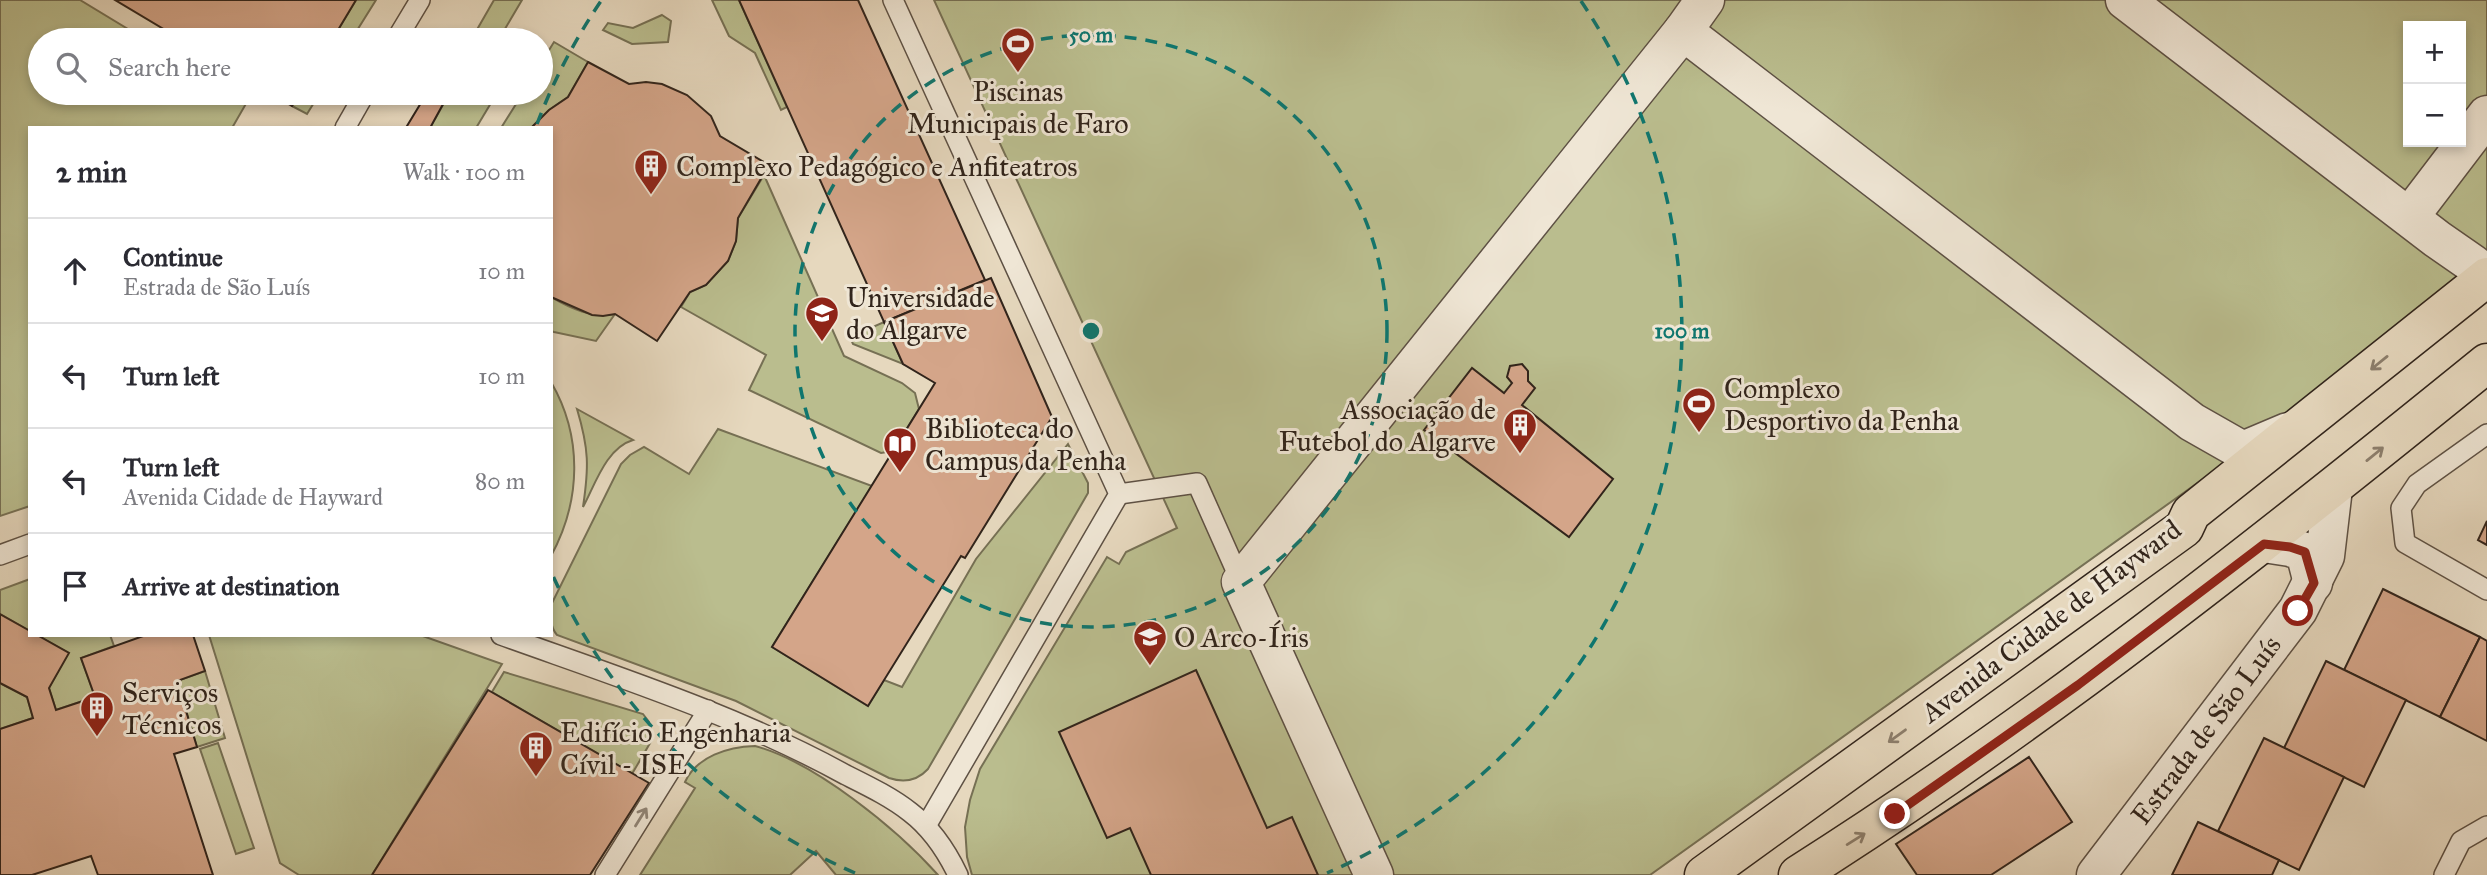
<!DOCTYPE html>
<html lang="en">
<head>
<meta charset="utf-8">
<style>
	:root { --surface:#fff; --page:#f2f2f3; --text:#2b2b33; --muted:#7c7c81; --line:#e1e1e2 }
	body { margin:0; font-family:"IM FELL Great Primer",serif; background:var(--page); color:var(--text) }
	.controls { position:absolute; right:21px; top:21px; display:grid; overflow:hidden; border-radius:0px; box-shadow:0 4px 10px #0003 }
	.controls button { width:63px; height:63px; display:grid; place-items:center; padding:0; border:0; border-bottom:2px solid var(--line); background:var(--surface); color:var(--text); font:35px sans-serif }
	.stop { position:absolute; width:21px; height:21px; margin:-16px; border:5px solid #8f2418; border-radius:50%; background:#fff }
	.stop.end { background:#8f2418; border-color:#fff; box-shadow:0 2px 7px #0008 }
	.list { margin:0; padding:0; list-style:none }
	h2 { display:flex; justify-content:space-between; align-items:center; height:91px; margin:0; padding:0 28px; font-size:30px }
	h2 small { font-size:23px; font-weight:400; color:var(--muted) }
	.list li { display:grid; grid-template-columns:46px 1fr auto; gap:21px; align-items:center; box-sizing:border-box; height:105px; padding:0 28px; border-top:2px solid var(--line) }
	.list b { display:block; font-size:26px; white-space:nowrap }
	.list p { margin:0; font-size:23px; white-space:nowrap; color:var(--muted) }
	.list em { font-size:23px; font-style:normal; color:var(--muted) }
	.icon { flex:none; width:38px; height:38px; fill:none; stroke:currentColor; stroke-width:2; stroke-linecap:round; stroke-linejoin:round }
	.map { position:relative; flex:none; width:2487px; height:875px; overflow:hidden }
	.search { position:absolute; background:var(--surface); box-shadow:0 4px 10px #0003; left:28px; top:28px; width:525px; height:77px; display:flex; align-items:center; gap:18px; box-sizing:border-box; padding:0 24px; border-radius:38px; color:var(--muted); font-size:26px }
	.panel { position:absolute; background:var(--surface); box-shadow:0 4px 10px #0003; left:28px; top:126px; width:525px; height:511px; border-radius:0px }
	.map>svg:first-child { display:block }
	.green { fill:#babd8e; stroke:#767054; stroke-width:2; fill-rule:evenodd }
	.building { fill:#d4a589; stroke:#31241b; stroke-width:2 }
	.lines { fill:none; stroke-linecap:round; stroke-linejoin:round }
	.service-casing { stroke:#5e5144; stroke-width:22 }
	.minor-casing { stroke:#5e5144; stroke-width:41 }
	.tertiary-casing { stroke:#5e5144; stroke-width:41 }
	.primary-casing { stroke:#31241b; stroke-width:41 }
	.service { stroke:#efe6d5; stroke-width:19 }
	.minor { stroke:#efe6d5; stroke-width:38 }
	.tertiary { stroke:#efe6d5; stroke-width:38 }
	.primary { stroke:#e6d8be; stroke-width:38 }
	.oneway { stroke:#8c7e6c }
	.oneway2 { stroke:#908578 }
	.route { stroke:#8f2418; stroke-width:9 }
	.ring { fill:none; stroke:#0f766e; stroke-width:3.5; stroke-dasharray:12 9 }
	.labels { text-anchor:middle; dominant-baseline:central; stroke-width:6; stroke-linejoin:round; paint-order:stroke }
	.poi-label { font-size:28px; fill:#31241b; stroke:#efe6d5; text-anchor:start }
	.street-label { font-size:28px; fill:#31241b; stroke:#efe6d5 }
	.centre { fill:#0f766e; stroke:#efe6d5; stroke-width:3.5 }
	.ring-label { font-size:21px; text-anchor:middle; font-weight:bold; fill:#0f766e; stroke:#efe6d5; stroke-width:6; stroke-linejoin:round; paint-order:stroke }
</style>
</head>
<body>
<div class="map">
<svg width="2487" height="875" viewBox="0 0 2487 875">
	<rect width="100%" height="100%" fill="#e6d8be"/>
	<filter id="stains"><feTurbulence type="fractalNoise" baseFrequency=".00286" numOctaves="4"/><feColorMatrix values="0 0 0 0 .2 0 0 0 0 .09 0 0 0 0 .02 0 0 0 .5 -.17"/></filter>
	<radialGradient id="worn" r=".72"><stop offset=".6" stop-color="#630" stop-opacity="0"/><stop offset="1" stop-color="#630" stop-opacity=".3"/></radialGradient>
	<g class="green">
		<polygon points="0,0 80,0 146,40 40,40 40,93 231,93 247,102 232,128 30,128 30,506 0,516"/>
		<polygon points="356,0 376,0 351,40 332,40"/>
		<polygon points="494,0 522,0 502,34 512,40 471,40"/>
		<polygon points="712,0 739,0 787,107 781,110 755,53 729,36"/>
		<path d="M934,0H2487V251L2441,294L2277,426L1650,875H972L967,857L965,827L970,800L980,769L1107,557L1119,564L1126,552L1177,528ZM2408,26H2461V142H2408Z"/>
		<polygon points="662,15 671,21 668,42 632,44 603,30 608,23 633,28"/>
		<polygon points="554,42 588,62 568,97 549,110 531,128 501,128 523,93 541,93 541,63"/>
		<polygon points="300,93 320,93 307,114 292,106"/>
		<polygon points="444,93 497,93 476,128 430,128 448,96"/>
		<polygon points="764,175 844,356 902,383 915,393 919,409 893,451 881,453 749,390 766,355 681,307 690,292 706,285 728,261 736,241 738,218"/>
		<path d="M551,297C571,309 592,318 615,314L596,341L554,332L551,331Z"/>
		<polygon points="884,322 903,364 853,344 850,337"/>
		<path d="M551,382C583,437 581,501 551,556Z"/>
		<path d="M577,409L633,440C606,448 595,485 583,507C589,467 589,449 577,409Z"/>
		<path d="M718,429L872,486L772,647L868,706L884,680L902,687L976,559L1068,444L1088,483V493L928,769C917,781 904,783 889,778L736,701L557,635C549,626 551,615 552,603L621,464L630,455L644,447L689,474Z"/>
		<polygon points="30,579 30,631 0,614 0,590"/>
		<polygon points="37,635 110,635 114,646 81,658 95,697 56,710 49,688 68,653"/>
		<polygon points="209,635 420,635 502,664 372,875 299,875 280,863"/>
		<polygon points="205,671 225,738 197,747 177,681"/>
		<polygon points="504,672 643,714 649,722 653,738 632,774 492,692"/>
		<polygon points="0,683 27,697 33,718 0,729"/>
		<polygon points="218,743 254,848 236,854 200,749"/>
		<path d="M755,746C815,762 897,829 938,875H836L816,851L790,875H640L695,788L685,782C697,756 728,747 755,746Z"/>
	</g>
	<g class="building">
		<polygon points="115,0 356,0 332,40 182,40"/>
		<polygon points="739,0 858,0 985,280 884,322"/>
		<polygon points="588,62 629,84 646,82 662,84 687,95 711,116 720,136 769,165 738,218 736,241 728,261 706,285 690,292 657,341 615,314 603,316 592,315 551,297 551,128 531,128 549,110 568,97"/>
		<polygon points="269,93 300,93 292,106"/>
		<polygon points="427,93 444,93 448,95 430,128 410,128 407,126"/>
		<polygon points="991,278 1052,417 965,558 961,556 868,706 772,647 935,383 903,364 884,322"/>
		<polygon points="1522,364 1528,371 1528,381 1535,388 1522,405 1613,479 1569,537 1424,430 1472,368 1504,393 1512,383 1507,377 1510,366"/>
		<polygon points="2487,521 2487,545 2478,540"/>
		<polygon points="2383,589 2480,637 2440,717 2344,670"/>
		<polygon points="0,614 30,631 30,635 37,635 69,653 49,688 56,710 95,697 81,658 146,635 193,635 205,671 177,681 197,747 174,754 213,875 98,875 91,856 32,875 0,875 0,729 33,718 27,697 0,683"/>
		<polygon points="2480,637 2487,641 2487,741 2440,717"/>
		<polygon points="2326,661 2406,700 2364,787 2284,748"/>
		<polygon points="1196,670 1267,828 1292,817 1318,875 1151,875 1130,828 1107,838 1059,732"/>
		<polygon points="488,690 649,783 590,875 372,875"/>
		<polygon points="2264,738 2344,777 2299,870 2218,831"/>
		<polygon points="2029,757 2072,822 1991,875 1917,875 1896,844"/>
		<polygon points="2198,822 2279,860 2272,875 2172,875"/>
	</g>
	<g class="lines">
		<g class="service-casing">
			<g id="service">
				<polyline points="893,0 1119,494 926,826"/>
				<polyline points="396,40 420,0"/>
				<polyline points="345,128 365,93"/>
				<polyline points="2487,434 2417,484 2401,508 2405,543 2487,590"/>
				<polyline points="1119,494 1197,483 1241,582"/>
				<polyline points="0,555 30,544"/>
				<path d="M501,635C618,677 737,715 846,775C868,786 891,797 910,812C931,828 947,852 958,875"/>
				<polyline points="605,875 708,710"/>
				<polyline points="2444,875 2461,841 2487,826"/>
			</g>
		</g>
		<g class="minor-casing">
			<g id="minor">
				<polyline points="1705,0 1683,31 2192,422 2243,451 2288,432"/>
				<polyline points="2125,0 2437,239 2473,264 2486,278"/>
				<polyline points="2410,216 2487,115"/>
				<polyline points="1374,875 1241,582 1683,31"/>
			</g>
		</g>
		<g class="tertiary-casing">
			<g id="tertiary">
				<polyline points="2264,543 2290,547 2305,552 2313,583"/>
				<polyline points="2096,875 2298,610 2325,556 2333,488"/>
			</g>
		</g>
		<g class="primary-casing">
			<g id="primary">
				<polyline points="1704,875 2184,528 2191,513 2487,277"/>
				<path d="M1798,875C2041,721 2264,544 2487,363"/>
			</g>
		</g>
		<use href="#service" class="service"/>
		<use href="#minor" class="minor"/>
		<use href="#tertiary" class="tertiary"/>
		<use href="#primary" class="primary"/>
	</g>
	<defs><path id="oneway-shaft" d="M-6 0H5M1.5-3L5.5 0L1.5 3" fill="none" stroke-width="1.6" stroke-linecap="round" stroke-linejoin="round" transform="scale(1.75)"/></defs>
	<g class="oneway">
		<use href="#oneway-shaft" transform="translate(2379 363) rotate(141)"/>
		<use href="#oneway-shaft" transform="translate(2375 454) rotate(-39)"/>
		<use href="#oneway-shaft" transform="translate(1897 736) rotate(144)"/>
		<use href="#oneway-shaft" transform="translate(1856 839) rotate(-32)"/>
	</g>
	<use class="oneway2" href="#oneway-shaft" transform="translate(641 817) rotate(-58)"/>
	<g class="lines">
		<polyline class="route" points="1895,814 2078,685 2264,544 2290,547 2305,552 2314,583 2298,611"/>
	</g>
	<g class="ring">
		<circle cx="1091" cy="331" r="296"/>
		<path d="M855 873A591 591 0 0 1 553 576M537 124A591 591 0 0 1 601 1M1581 1A591 591 0 0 1 1327 873"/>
	</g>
	<defs>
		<g id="stadium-pin" transform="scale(1.75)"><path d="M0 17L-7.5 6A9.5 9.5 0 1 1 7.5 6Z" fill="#8f2418" stroke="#efe6d5"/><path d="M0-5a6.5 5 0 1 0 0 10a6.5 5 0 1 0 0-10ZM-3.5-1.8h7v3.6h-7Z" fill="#fff"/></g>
		<g id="building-pin" transform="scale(1.75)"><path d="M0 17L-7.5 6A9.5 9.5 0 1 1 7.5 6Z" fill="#8f2418" stroke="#efe6d5"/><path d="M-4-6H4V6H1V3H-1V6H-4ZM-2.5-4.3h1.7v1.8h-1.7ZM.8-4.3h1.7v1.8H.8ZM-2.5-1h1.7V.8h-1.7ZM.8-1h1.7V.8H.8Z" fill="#fff"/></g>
		<g id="university-pin" transform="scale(1.75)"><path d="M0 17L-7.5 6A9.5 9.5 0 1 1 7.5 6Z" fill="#8f2418" stroke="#efe6d5"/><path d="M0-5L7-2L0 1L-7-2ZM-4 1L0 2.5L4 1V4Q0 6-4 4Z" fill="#fff"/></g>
		<g id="library-pin" transform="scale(1.75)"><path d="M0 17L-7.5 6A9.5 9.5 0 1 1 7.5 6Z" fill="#8f2418" stroke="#efe6d5"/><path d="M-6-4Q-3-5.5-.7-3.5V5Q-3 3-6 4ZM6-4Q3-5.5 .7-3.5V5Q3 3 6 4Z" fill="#fff"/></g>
		<g id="school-pin" transform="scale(1.75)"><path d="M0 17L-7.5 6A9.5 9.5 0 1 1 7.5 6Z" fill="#8f2418" stroke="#efe6d5"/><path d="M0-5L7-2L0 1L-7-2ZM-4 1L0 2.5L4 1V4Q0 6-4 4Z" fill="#fff"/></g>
	</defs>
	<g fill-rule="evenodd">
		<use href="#stadium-pin" x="1018" y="44"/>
		<use href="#building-pin" x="651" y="166"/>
		<use href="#university-pin" x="822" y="313"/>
		<use href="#stadium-pin" x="1699" y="404"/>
		<use href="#building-pin" x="1520" y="425"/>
		<use href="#library-pin" x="900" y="444"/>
		<use href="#school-pin" x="1150" y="637"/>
		<use href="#building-pin" x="97" y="708"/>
		<use href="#building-pin" x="536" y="748"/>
	</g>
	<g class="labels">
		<g class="poi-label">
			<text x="1018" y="91" text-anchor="middle">Piscinas<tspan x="1018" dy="32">Municipais de Faro</tspan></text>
			<text x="676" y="166">Complexo Pedagógico e Anfiteatros</text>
			<text x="846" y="297">Universidade<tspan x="846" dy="32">do Algarve</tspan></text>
			<text x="1724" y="388">Complexo<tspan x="1724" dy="32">Desportivo da Penha</tspan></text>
			<text x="1496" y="409" text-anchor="end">Associação de<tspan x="1496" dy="32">Futebol do Algarve</tspan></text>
			<text x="925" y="428">Biblioteca do<tspan x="925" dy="32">Campus da Penha</tspan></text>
			<text x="1174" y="637">O Arco-Íris</text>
			<text x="122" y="692">Serviços<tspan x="122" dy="32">Técnicos</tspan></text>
			<text x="560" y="732">Edifício Engenharia<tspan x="560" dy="32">Cívil - ISE</tspan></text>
		</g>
		<g class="street-label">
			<text transform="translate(2051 621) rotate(-37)">Avenida Cidade de Hayward</text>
			<text transform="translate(2206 730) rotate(-53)">Estrada de São Luís</text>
		</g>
	</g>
	<circle cx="1091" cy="331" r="10" class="centre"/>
	<g class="ring-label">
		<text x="1091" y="42">50 m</text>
		<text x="1682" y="338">100 m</text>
	</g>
	<rect width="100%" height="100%" filter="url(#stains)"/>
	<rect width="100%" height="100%" fill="url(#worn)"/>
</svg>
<div class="controls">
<button>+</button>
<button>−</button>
</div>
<div class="stop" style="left:2298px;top:611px"></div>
<div class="stop end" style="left:1895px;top:814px"></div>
<div class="search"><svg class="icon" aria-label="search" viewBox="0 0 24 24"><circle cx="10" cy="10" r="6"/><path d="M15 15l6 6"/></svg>Search here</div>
<section class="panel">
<h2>2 min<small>Walk · 100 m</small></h2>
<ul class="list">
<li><svg class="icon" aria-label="ahead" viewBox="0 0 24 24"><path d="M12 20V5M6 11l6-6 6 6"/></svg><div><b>Continue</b><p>Estrada de São Luís</p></div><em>10 m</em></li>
<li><svg class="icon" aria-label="left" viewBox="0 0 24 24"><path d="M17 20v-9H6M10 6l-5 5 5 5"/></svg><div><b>Turn left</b></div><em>10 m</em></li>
<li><svg class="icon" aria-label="left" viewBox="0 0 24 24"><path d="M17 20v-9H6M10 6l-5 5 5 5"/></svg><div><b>Turn left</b><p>Avenida Cidade de Hayward</p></div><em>80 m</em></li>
<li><svg class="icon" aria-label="arrive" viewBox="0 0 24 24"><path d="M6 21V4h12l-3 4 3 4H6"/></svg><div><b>Arrive at destination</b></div></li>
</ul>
</section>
</div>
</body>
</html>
